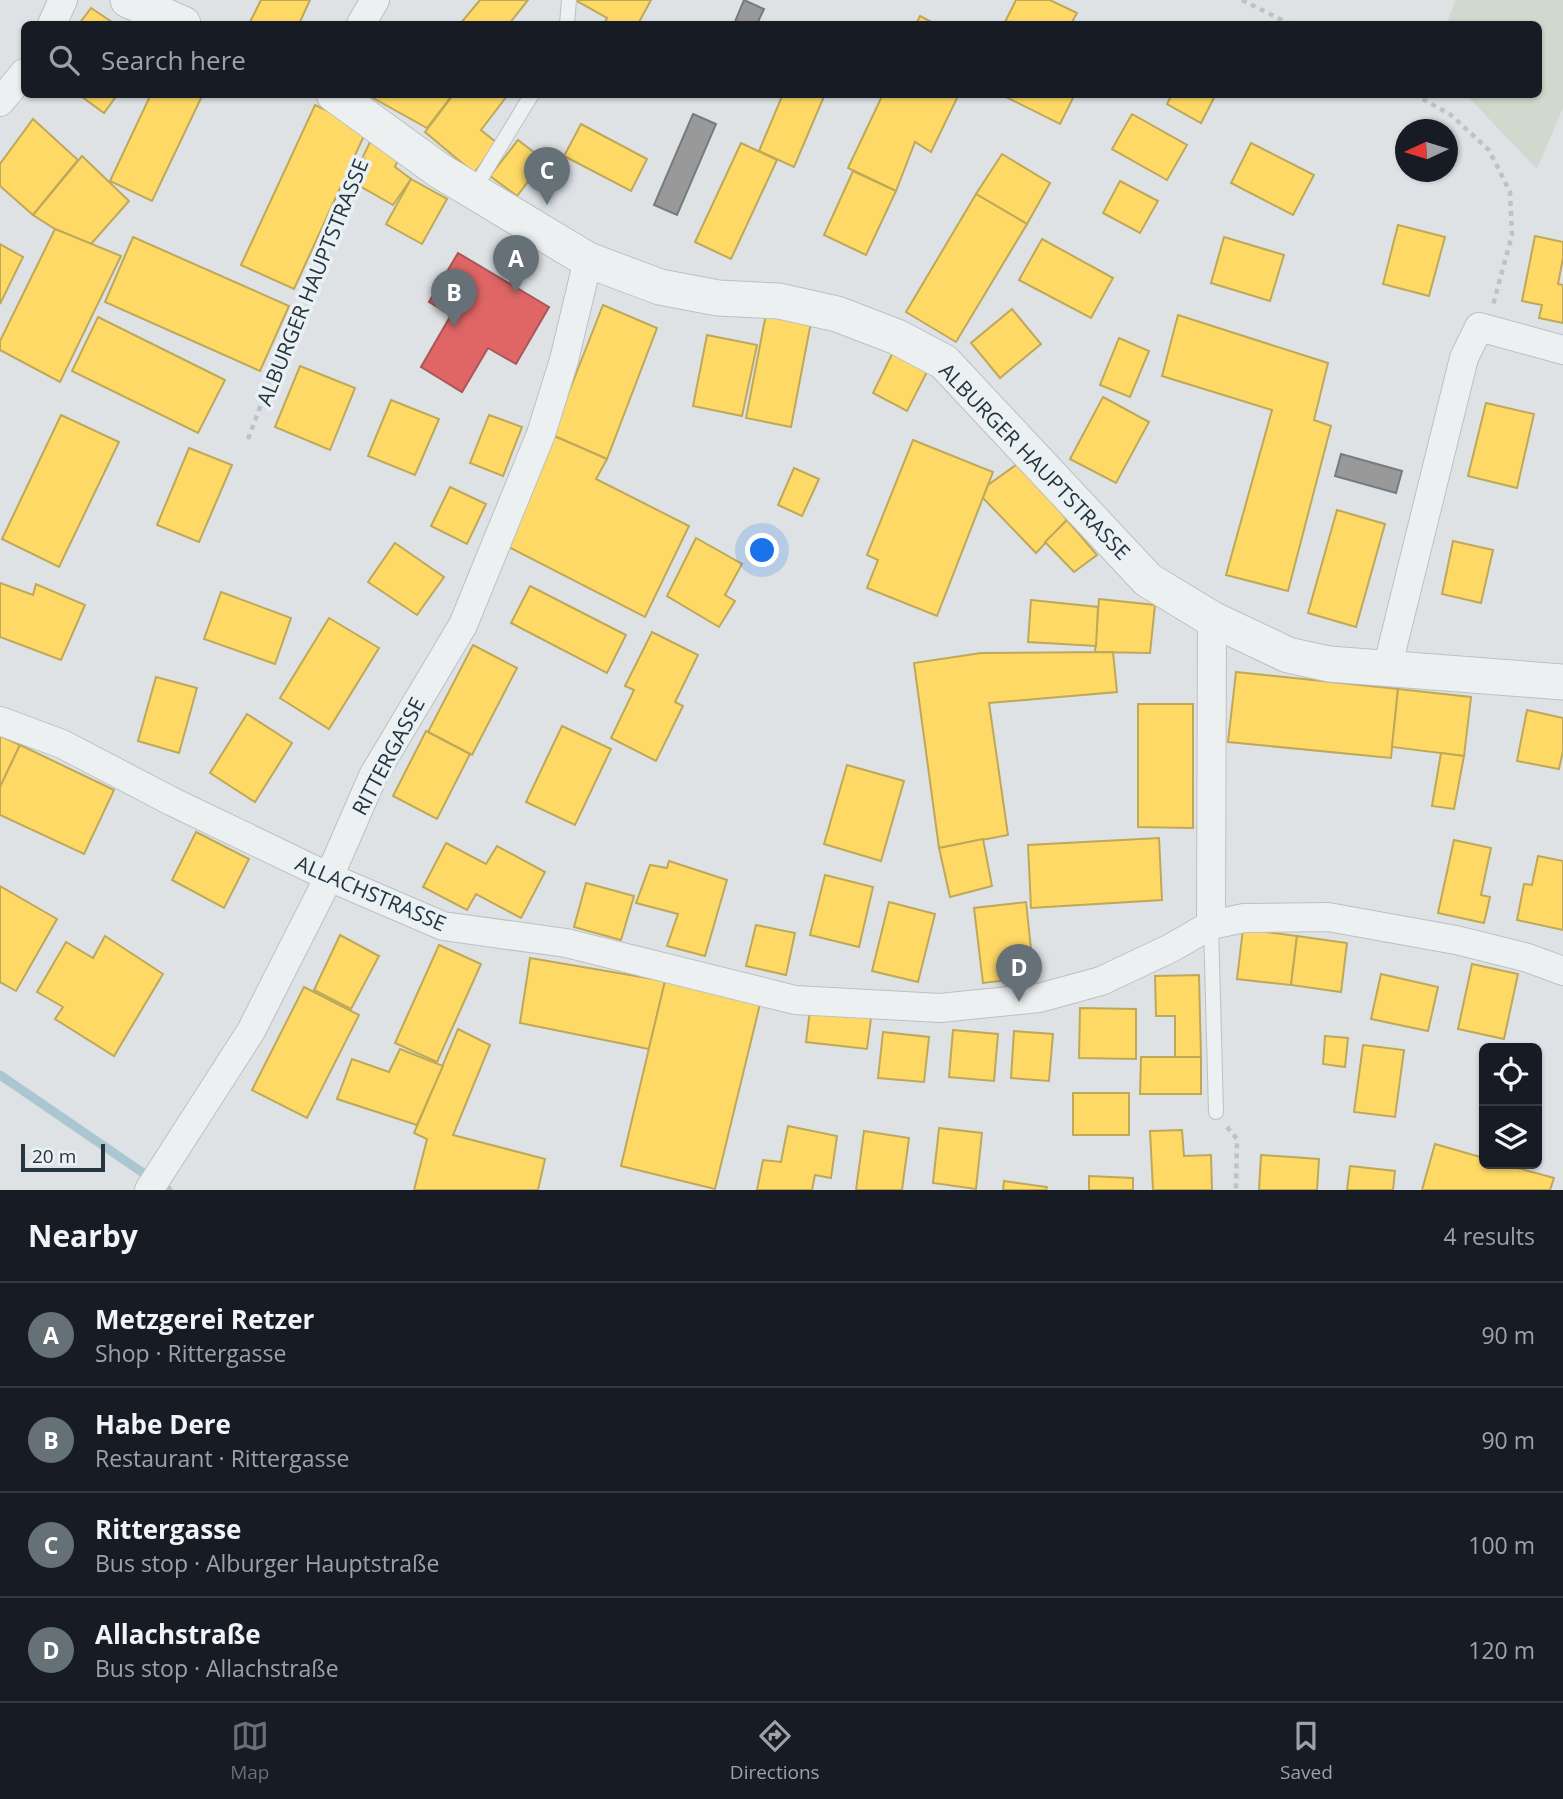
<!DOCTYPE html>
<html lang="en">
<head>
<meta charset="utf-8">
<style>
	:root { --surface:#171b24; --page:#20242c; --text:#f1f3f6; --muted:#9ea1a6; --line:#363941; --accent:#667177 }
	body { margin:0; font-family:"Open Sans",sans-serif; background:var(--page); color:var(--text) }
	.controls { position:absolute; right:21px; bottom:21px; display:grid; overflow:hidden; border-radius:10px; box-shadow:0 2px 5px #0004 }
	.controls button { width:63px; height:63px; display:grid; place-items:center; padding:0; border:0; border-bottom:2px solid var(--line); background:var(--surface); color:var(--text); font:35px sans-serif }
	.compass { position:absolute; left:1395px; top:119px; width:63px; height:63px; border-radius:50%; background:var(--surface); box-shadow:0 2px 5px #0004; rotate:266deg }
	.scale { position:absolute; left:21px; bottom:18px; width:84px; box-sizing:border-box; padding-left:7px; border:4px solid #25343d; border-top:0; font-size:19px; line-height:24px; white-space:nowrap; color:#25343d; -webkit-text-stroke:5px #eaf1f4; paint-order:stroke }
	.you { position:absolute; left:763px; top:551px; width:24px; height:24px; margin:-18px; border:5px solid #fff; border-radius:50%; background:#1a73e8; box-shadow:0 0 0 10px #1a73e833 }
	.badge { display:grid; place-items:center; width:46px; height:46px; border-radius:50%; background:var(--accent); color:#fff; font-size:23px; font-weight:700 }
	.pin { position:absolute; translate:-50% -58px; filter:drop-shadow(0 2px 4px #0008) }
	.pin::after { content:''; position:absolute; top:37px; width:24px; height:21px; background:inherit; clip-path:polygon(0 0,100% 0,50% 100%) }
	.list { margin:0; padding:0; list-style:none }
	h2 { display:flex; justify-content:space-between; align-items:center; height:91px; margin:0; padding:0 28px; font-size:30px }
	h2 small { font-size:23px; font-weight:400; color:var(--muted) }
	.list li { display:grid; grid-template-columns:46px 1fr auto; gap:21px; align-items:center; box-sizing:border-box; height:105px; padding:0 28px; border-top:2px solid var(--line) }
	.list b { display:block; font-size:26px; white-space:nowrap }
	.list p { margin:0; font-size:23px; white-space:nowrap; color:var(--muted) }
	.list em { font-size:23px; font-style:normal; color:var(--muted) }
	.icon { flex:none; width:38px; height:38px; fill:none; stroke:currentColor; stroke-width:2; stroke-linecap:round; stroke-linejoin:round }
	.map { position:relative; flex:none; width:1563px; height:1190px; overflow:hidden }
	.search { position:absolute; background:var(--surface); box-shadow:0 2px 5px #0004; left:21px; right:21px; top:21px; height:77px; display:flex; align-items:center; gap:18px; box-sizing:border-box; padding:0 24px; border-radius:10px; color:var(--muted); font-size:26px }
	.sheet { height:511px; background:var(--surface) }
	nav { display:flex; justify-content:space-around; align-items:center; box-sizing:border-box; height:98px; border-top:2px solid var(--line); background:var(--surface); font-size:19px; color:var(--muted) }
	nav a { display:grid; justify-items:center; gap:4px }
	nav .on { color:var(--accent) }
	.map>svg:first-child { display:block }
	.green { fill:#d1d9ce }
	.homes { fill:#ffd966; stroke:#bea85a; stroke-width:2 }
	.shops { fill:#e06666; stroke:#a8575a; stroke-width:2 }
	.industry { fill:#999; stroke:#767b7d; stroke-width:2 }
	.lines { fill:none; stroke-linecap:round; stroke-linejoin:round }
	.stream { stroke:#aac7d1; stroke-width:9 }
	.service-casing { stroke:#bcc0c2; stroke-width:16 }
	.minor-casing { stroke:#bcc0c2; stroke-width:30 }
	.tertiary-casing { stroke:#bcc0c2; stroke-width:37 }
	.path { stroke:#bdc2c4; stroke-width:4.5; stroke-dasharray:5 5; stroke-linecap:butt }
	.service { stroke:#edf0f1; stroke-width:14 }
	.minor { stroke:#edf0f1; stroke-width:28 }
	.tertiary { stroke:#edf0f1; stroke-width:35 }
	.labels { text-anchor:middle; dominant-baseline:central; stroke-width:7; stroke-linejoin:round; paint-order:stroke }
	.street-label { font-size:21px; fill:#25343d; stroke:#eaf1f4 }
</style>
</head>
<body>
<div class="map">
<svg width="1563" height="1190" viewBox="0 0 1563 1190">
	<rect width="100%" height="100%" fill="#dee2e4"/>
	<polygon class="green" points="1456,0 1563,0 1563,108 1537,169 1466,95 1538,94 1538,24 1446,24"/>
	<g class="homes">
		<polygon points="261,0 310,0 299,24 249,24"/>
		<polygon points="480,0 528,0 509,24 460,24"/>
		<polygon points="575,0 651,0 638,24 604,24 607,18"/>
		<polygon points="1016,0 1050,0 1077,13 1071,24 1004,24"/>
		<polygon points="91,8 115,24 79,24"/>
		<polygon points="920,16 935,24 916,24"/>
		<polygon points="78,94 116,94 117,95 104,113"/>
		<polygon points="151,94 203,94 152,201 110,181"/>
		<polygon points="366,94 453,94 427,128"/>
		<polygon points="454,94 507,96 481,130 497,143 474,173 425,132"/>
		<polygon points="783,94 825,94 794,167 759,151"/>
		<polygon points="883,94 959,94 931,152 915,142 896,191 848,168"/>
		<polygon points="1000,94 1075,94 1060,124"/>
		<polygon points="1172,94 1216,94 1201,123 1167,104"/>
		<polygon points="315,105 367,129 294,289 241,265"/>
		<polygon points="1132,114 1187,145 1167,180 1112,149"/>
		<polygon points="33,119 78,160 33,215 0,186 0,164"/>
		<polygon points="581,124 647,159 631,191 564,156"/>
		<polygon points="371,140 400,155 395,167 411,179 393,205 351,181"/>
		<polygon points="518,140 544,160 517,196 490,176"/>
		<polygon points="741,143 777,160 731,259 695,242"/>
		<polygon points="1251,143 1314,175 1293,215 1231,183"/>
		<polygon points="1002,154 1050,183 1027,224 976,194"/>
		<polygon points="82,156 129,201 91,244 55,229 33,215"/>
		<polygon points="853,171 896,191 866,255 824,235"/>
		<polygon points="411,179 447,199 422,244 386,224"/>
		<polygon points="1120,181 1158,201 1140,233 1103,213"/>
		<polygon points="976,194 1027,224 956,342 906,312"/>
		<polygon points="1398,225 1445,237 1429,296 1383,284"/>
		<polygon points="55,229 121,256 60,382 0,350 0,341"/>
		<polygon points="1535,236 1563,242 1563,258 1558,284 1563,285 1563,323 1539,318 1542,305 1522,301"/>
		<polygon points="133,237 289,306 260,371 105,302"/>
		<polygon points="1224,237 1284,255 1270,301 1211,283"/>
		<polygon points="1042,239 1113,278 1091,318 1019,280"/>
		<polygon points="0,244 23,257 0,304"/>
		<polygon points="603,305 657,328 607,459 552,435"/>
		<polygon points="1012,309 1041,344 1000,378 971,343"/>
		<polygon points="766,314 811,322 791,427 746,418"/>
		<polygon points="1178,315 1328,363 1314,420 1331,426 1288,591 1226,575 1272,410 1162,376"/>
		<polygon points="98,317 225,380 198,433 72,371"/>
		<polygon points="707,335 757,345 742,416 693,406"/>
		<polygon points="1119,338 1149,351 1130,397 1100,385"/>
		<polygon points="893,352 928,370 907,411 873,393"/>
		<polygon points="300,366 355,388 330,450 275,427"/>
		<polygon points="1103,397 1149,422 1116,483 1070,459"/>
		<polygon points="391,400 439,419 415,475 368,456"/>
		<polygon points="1486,403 1534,414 1517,488 1468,476"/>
		<polygon points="61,415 119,442 59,567 2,539"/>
		<polygon points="489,415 522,427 503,476 470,463"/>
		<polygon points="552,435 607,459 596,479 689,526 645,617 505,545"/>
		<polygon points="913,440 993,472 937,616 867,588 878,560 867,555"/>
		<polygon points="189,448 232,465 199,542 157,525"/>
		<polygon points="1020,462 1067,520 1036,553 983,498 988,485"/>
		<polygon points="794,468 819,479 802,516 778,505"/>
		<polygon points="450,487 486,504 467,544 431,526"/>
		<polygon points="1337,510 1385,524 1356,627 1308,613"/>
		<polygon points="1067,520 1097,555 1074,572 1045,542"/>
		<polygon points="696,538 742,564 725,595 735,601 719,627 667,596"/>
		<polygon points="1453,541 1493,550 1481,603 1442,594"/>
		<polygon points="395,543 444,577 417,615 368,582"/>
		<polygon points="0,583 33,595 36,584 85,605 61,660 0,637"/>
		<polygon points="530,586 626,635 607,673 511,623"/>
		<polygon points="221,592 291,618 275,664 204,639"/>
		<polygon points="1099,599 1155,605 1150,653 1095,652"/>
		<polygon points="1031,600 1098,607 1096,646 1028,642"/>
		<polygon points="329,618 379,648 329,729 280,698"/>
		<polygon points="652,632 698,655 675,702 683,706 656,761 611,738 634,690 625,686"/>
		<polygon points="473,645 517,668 472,755 428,732"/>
		<polygon points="1113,652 1117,692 989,703 1008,835 939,848 914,663 981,653"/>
		<polygon points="1236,672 1398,689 1391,758 1228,742"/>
		<polygon points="156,677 197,688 179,753 138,741"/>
		<polygon points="1398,689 1471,697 1464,756 1392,747"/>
		<polygon points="1138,704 1193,704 1193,828 1138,827"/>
		<polygon points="1527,710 1563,718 1563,751 1559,769 1517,761"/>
		<polygon points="247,714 292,743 255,802 210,773"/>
		<polygon points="562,726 611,749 575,825 526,802"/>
		<polygon points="426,731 470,754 437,819 393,796"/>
		<polygon points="0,736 20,745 0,787"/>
		<polygon points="20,745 114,790 84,854 0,815 0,787"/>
		<polygon points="1441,753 1464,756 1454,809 1432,806"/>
		<polygon points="847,765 904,781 881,861 824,844"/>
		<polygon points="196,832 249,859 224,908 172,880"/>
		<polygon points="1159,838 1162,900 1031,908 1028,845"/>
		<polygon points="983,839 992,886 950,897 939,848"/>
		<polygon points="1454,840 1491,848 1481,895 1490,897 1484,923 1438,913"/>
		<polygon points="446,843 486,864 497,846 545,872 521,918 476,894 467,910 423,887"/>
		<polygon points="1538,856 1563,861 1563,930 1517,920 1524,884 1532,885"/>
		<polygon points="669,861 727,880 705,956 667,946 678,914 636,903 650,865 667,868"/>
		<polygon points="825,875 873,887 859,947 810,935"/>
		<polygon points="586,883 634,896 621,940 574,927"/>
		<polygon points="0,886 57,919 16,991 0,982"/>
		<polygon points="889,902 935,914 918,982 872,971"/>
		<polygon points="1026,902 1034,977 983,983 974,908"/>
		<polygon points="756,925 795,933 786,975 746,966"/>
		<polygon points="1243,929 1297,936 1291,985 1237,979"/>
		<polygon points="340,935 379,956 351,1009 314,990"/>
		<polygon points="105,936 163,974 114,1056 55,1019 63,1007 37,992 66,942 93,958"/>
		<polygon points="1297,936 1347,943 1341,992 1291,985"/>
		<polygon points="439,945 481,964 437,1062 395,1043"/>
		<polygon points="530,958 665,981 649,1049 520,1023"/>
		<polygon points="1472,964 1518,974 1504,1039 1458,1029"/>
		<polygon points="1381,974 1438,987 1428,1031 1371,1019"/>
		<polygon points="1199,975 1201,1057 1175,1058 1175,1016 1156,1016 1155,976"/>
		<polygon points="665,981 760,1004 715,1189 621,1166"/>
		<polygon points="304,987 359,1015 307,1118 252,1090"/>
		<polygon points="1080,1008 1136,1009 1136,1059 1079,1058"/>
		<polygon points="810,1010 871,1018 867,1049 806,1042"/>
		<polygon points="458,1029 490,1045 453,1135 545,1159 538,1190 414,1190 427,1139 414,1133"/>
		<polygon points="953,1030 998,1034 994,1081 949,1077"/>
		<polygon points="1014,1031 1053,1034 1049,1081 1011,1078"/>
		<polygon points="883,1032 929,1037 924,1082 878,1078"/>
		<polygon points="1325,1036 1348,1038 1345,1067 1323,1064"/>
		<polygon points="1363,1045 1404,1050 1395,1117 1354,1112"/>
		<polygon points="400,1049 443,1066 417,1125 337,1099 352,1059 389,1072"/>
		<polygon points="1141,1057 1201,1057 1201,1094 1140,1094"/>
		<rect x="1073" y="1093" width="56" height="42"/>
		<polygon points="788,1126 837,1136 831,1178 815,1175 812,1190 757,1190 763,1160 781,1162"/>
		<polygon points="939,1128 982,1133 976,1189 933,1183"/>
		<polygon points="1182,1130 1184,1156 1211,1155 1212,1190 1153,1190 1150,1131"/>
		<polygon points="864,1131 909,1138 902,1190 856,1190"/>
		<polygon points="1435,1144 1484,1158 1484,1164 1503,1164 1554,1178 1550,1190 1422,1190"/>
		<polygon points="1261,1155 1319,1159 1317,1190 1259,1190"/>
		<polygon points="1350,1166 1395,1171 1393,1190 1347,1190"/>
		<polygon points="1089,1176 1133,1178 1133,1190 1089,1190"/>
		<polygon points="1004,1181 1047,1187 1046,1190 1003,1190"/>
	</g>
	<polygon class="shops" points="458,253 549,307 516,364 488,348 462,392 421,367 451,315 429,302"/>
	<g class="industry">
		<polygon points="744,0 764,9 757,24 734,24"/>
		<polygon points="693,114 716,124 677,215 654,205"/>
		<polygon points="1341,454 1402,471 1396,493 1335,476"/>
	</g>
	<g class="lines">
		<polyline class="stream" points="0,1075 168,1190"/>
		<g class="service-casing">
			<g id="service">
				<polyline points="567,24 569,0"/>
				<polyline points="473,191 532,94"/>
				<polyline points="1211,925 1216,1112"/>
			</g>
		</g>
		<g class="minor-casing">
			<g id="minor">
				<polyline points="52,24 63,0"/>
				<polyline points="361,24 375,0"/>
				<polyline points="0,102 24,73"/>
				<polyline points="1387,669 1464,358 1479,327 1563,350"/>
				<polyline points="0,721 62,744 173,802 329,877 443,926 566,943 795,1000 940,1008 1039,998 1101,981 1171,948 1211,925 1244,918 1328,917 1456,940 1528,958 1563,971"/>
				<polyline points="1211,925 1212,619"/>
				<polyline points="149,1190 251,1031 329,877 373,776 463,625 541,434 564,360 588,260"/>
			</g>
		</g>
		<g class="tertiary-casing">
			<g id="tertiary">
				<polyline points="128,0 183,24"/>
				<polyline points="334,94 440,171 588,260 660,287 718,298 779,301 837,314 897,337 944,362 1148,580 1212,619 1288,655 1329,664 1563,682"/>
			</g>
		</g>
		<g class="path">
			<polyline points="1242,0 1290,24"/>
			<polyline points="1414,94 1451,115 1489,150 1510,192 1512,235 1493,305"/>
			<polyline points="248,439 300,301 365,155"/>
			<polyline points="1227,1127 1237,1139 1236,1190"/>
		</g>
		<use href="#service" class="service"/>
		<use href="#minor" class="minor"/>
		<use href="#tertiary" class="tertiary"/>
	</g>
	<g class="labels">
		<g class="street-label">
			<text transform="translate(312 282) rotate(-68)">ALBURGER HAUPTSTRASSE</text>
			<text transform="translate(1035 461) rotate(46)">ALBURGER HAUPTSTRASSE</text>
			<text transform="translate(388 756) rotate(-62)">RITTERGASSE</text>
			<text transform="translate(371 893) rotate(23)">ALLACHSTRASSE</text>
		</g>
	</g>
</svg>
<div class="controls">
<button><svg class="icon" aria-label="locate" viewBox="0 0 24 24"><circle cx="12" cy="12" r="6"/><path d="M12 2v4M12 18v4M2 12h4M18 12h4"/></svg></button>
<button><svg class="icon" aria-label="layers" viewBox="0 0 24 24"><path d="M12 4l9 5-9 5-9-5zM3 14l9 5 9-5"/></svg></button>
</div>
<svg class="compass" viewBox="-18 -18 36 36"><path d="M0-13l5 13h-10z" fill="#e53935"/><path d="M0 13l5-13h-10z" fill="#9ea1a6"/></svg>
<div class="scale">20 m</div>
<div class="you"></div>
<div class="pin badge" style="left:516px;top:293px">A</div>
<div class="pin badge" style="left:454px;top:327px">B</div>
<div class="pin badge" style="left:547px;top:205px">C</div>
<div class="pin badge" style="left:1019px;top:1002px">D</div>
<div class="search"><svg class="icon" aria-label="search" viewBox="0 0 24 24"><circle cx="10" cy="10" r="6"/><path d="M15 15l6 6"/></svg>Search here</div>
</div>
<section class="sheet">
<h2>Nearby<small>4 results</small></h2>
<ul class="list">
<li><span class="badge">A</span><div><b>Metzgerei Retzer</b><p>Shop · Rittergasse</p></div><em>90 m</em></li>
<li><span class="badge">B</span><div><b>Habe Dere</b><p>Restaurant · Rittergasse</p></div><em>90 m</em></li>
<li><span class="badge">C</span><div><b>Rittergasse</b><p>Bus stop · Alburger Hauptstraße</p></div><em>100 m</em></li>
<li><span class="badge">D</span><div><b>Allachstraße</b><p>Bus stop · Allachstraße</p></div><em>120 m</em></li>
</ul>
</section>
<nav>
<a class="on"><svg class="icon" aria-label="map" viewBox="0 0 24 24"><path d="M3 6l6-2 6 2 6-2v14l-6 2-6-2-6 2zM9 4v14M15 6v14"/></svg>Map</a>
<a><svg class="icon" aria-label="directions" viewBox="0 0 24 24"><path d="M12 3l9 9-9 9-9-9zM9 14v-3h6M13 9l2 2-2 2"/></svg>Directions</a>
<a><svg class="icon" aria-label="saved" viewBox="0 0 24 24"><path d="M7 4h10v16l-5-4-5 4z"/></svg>Saved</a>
</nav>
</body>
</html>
